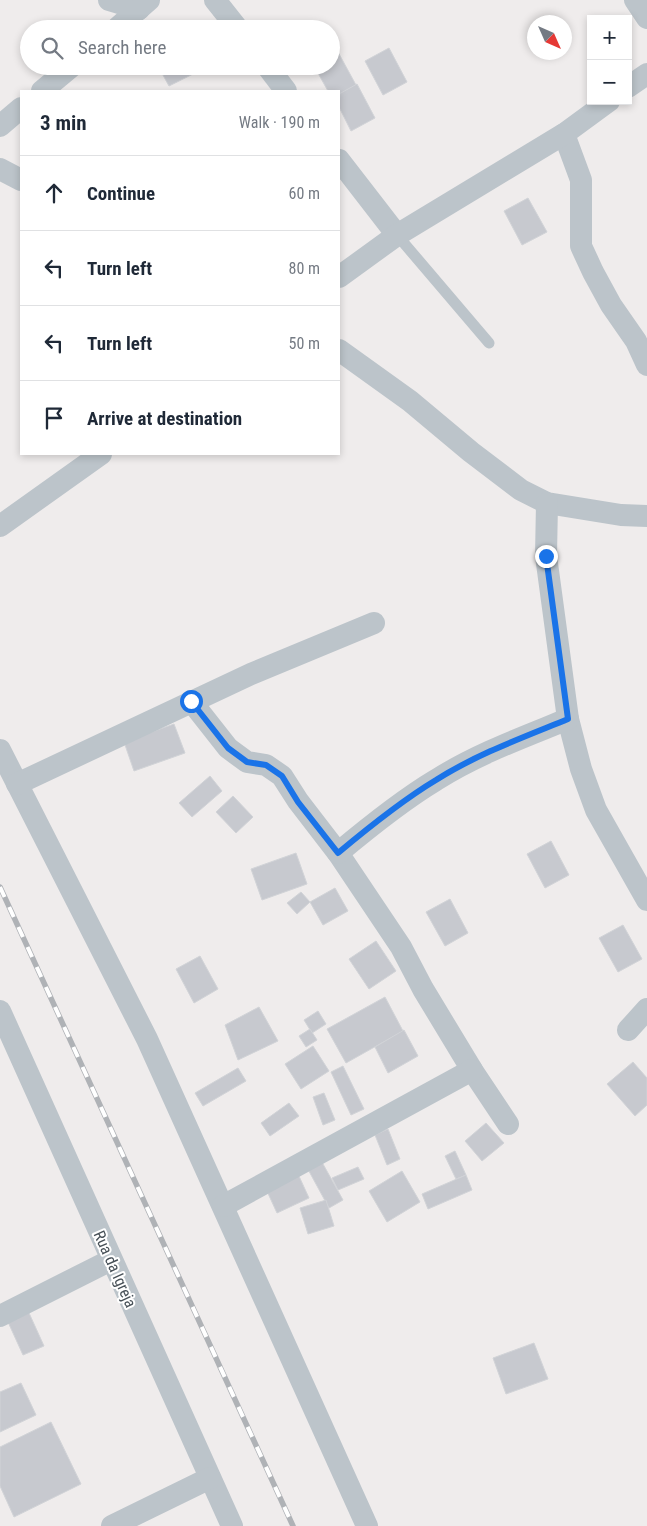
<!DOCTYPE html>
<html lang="en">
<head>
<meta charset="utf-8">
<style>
	:root { --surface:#fff; --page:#f2f2f3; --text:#1f2937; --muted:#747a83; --line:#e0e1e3 }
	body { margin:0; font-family:"Roboto Condensed",sans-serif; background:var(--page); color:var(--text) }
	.controls { position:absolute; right:15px; top:15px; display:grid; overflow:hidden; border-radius:0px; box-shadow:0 2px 8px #0003 }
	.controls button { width:45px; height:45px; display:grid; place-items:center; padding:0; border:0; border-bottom:1px solid var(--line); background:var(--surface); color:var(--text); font:25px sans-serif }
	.compass { position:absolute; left:527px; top:15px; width:45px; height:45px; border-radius:50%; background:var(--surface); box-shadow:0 2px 8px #0003; rotate:135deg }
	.stop { position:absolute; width:15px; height:15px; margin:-11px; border:4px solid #1a73e8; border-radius:50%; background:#fff }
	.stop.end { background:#1a73e8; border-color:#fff; box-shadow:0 1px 5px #0008 }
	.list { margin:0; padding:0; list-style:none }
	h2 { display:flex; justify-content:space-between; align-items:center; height:65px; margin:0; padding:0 20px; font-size:21px }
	h2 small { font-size:16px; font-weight:400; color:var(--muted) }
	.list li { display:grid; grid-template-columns:32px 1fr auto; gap:15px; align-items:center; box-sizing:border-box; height:75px; padding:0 20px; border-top:1px solid var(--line) }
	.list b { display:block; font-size:19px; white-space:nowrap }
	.list em { font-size:16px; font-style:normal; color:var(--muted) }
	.icon { flex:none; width:28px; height:28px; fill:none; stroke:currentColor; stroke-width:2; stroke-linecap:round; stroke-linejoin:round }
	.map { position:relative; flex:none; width:647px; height:1526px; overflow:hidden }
	.search { position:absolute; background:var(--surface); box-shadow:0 2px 8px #0003; left:20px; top:20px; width:320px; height:55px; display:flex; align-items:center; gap:12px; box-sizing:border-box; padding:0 18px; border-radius:28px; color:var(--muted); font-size:19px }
	.panel { position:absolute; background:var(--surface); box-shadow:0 2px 8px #0003; left:20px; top:90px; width:320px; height:365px; border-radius:0px }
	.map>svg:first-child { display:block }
	.building { fill:#c7c9cf; stroke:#d1d3d7 }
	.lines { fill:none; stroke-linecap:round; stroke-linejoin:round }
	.service { stroke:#bcc4ca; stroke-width:11 }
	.minor { stroke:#bcc4ca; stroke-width:22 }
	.rail-casing { stroke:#afb2b6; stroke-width:5.5 }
	.rail { stroke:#fff; stroke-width:4; stroke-dasharray:11; stroke-linecap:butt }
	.route { stroke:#1a73e8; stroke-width:6 }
	.labels { text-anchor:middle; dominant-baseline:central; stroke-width:4; stroke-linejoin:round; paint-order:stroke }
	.street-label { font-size:16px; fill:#475057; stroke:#fff }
</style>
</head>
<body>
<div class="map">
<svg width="647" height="1526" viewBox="0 0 647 1526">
	<rect width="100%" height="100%" fill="#efecec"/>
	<g class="building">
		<polygon points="389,48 407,82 383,95 365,61"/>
		<polygon points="338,52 356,85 339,95 339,91 328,91 314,66 331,66 331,55"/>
		<polygon points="158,66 189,66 193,74 169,86"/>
		<polygon points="357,84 375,118 351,131 339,107 339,94"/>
		<polygon points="528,198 547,232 522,245 504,211"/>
		<polygon points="174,724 185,753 134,771 124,742"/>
		<polygon points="210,776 222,791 192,817 179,803"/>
		<polygon points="233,796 253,817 236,833 216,812"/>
		<polygon points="551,841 569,875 545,888 527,854"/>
		<polygon points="296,853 307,884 262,900 251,869"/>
		<polygon points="335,888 348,911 323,925 310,902"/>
		<polygon points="301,892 310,902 297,914 287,903"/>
		<polygon points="450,899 468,933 445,946 426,912"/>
		<polygon points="623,925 642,959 618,972 599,938"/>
		<polygon points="376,941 396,971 369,989 349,959"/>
		<polygon points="200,956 218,989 194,1003 176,969"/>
		<polygon points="385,997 403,1031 346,1063 327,1029"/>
		<polygon points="259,1007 278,1041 238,1060 225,1025"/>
		<polygon points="318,1011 326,1024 312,1033 304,1020"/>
		<polygon points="310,1029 317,1040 306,1047 299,1036"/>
		<polygon points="404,1030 418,1056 388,1073 375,1047"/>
		<polygon points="313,1046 329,1071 301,1089 285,1064"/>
		<polygon points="633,1062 647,1078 647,1105 635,1116 607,1084"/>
		<polygon points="343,1066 364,1109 351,1115 331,1072"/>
		<polygon points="238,1068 246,1081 203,1106 195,1093"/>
		<polygon points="324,1093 335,1120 323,1125 313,1097"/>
		<polygon points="289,1103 299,1116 270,1136 261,1123"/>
		<polygon points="486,1123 504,1143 482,1161 465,1141"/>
		<polygon points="388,1129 400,1159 387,1165 375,1135"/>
		<polygon points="455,1151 466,1175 456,1179 445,1156"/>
		<polygon points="318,1155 343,1200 329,1208 304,1162"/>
		<polygon points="358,1167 364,1179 338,1190 332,1178"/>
		<polygon points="402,1171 420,1202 387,1222 369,1191"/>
		<polygon points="298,1174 309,1198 277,1213 266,1189"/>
		<polygon points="466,1175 472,1190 428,1209 422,1194"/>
		<polygon points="326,1200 334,1226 308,1234 300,1208"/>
		<polygon points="29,1313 44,1346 23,1355 8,1322"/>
		<polygon points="534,1343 548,1379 506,1394 493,1358"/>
		<polygon points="21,1383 36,1415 0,1432 0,1392"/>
		<polygon points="51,1422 81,1484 14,1517 0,1486 0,1447"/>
	</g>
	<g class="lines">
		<polyline class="service" points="397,235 489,343"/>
		<g class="minor">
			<polyline points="109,0 139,9"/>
			<polyline points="215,0 238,29"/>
			<polyline points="635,0 647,18"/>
			<polyline points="116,29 149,0"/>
			<polyline points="267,66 286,91"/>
			<polyline points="628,87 647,74"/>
			<polyline points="42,91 72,66"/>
			<polyline points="0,126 21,108"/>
			<polyline points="564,134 581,180 581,246 593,272 611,305 636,341 647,365"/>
			<polyline points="339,160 397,235"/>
			<polyline points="0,169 21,180"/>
			<polyline points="339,277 397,235 564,134 609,101"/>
			<polyline points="339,350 410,401 471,452 521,490 547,503 621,515 647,516"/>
			<polyline points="547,503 546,556 568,719 581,769 596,810 647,900"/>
			<polyline points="0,526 101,454"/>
			<polyline points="191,701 228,748 247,762 266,765 282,776 298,801 338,853 401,947 423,989 472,1070 508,1124"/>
			<polyline points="0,750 147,1039 367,1526"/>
			<polyline points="17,784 251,674 374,623"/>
			<path d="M338,853C369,827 401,801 436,780C477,754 524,737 568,719"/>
			<polyline points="0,1011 232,1526"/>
			<polyline points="628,1030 647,1009"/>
			<polyline points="223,1206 472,1070"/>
			<polyline points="0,1316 111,1260"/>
			<polyline points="112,1526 210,1478"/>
		</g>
		<g class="rail-casing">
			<polyline id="rail" points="0,887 293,1526"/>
		</g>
		<use href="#rail" class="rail"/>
	</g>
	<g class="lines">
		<path class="route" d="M191,701L228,748L247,762L266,765L282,776L298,802L338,853C369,827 401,801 436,780C477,754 524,737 568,719L546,556"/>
	</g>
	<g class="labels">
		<g class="street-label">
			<text transform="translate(115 1269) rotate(66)">Rua da Igreja</text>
		</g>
	</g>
</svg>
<div class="controls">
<button>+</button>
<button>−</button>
</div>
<svg class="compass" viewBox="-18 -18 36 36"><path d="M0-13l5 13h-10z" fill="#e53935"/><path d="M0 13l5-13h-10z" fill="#747a83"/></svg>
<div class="stop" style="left:191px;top:701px"></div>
<div class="stop end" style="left:546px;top:556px"></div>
<div class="search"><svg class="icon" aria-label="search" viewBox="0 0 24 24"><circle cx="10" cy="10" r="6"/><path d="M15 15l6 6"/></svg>Search here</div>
<section class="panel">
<h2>3 min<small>Walk · 190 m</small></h2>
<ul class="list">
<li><svg class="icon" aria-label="ahead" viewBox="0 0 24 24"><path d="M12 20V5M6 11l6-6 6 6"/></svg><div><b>Continue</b></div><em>60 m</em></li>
<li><svg class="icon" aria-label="left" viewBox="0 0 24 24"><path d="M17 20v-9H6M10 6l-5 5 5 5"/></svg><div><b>Turn left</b></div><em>80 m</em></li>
<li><svg class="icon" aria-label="left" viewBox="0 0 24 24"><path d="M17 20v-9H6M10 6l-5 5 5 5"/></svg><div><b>Turn left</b></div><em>50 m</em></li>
<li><svg class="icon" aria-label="arrive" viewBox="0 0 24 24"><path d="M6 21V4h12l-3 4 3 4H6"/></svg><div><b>Arrive at destination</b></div></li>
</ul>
</section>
</div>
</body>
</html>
